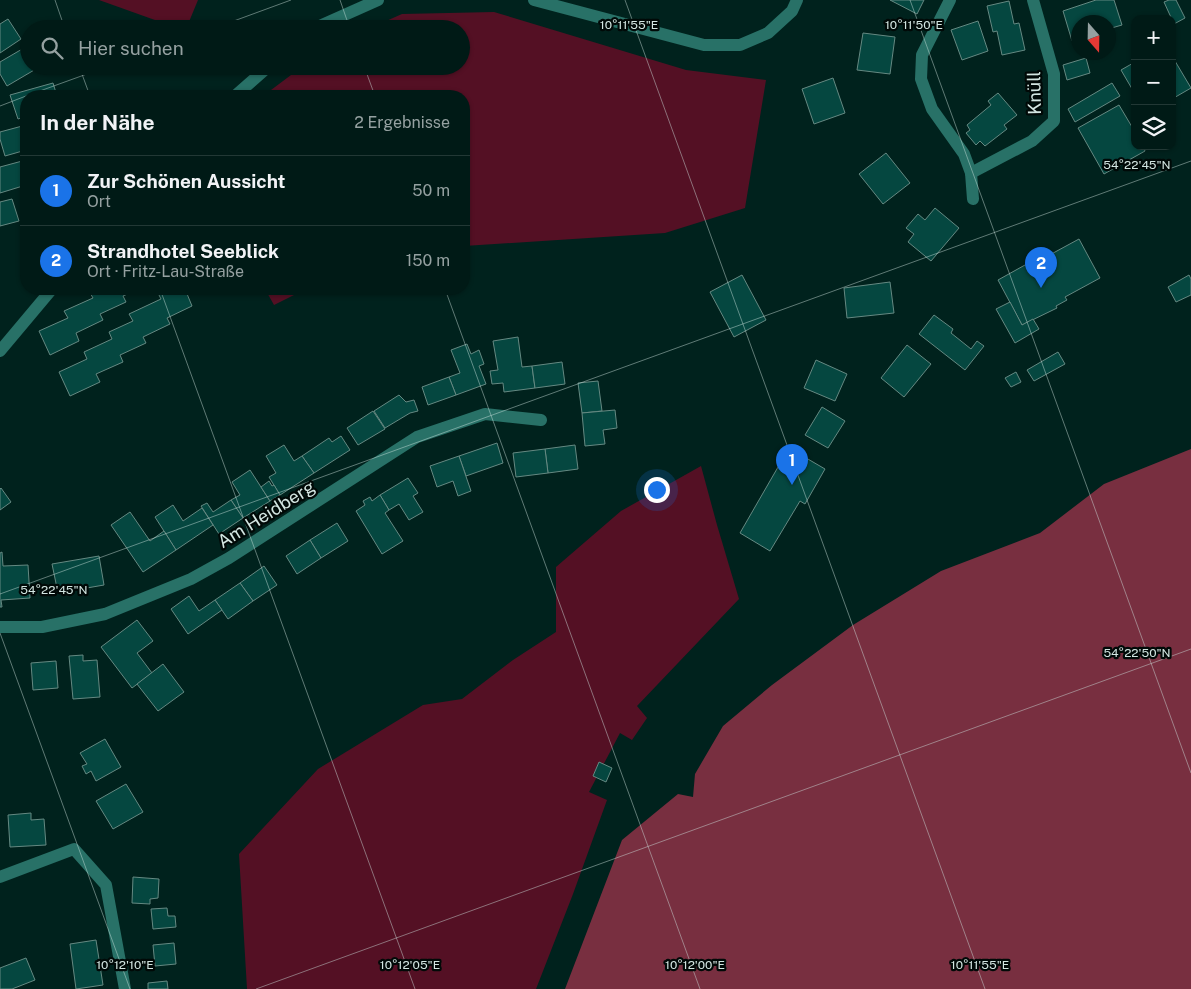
<!DOCTYPE html>
<html lang="de">
<head>
<meta charset="utf-8">
<style>
	:root { --surface:#001a16; --page:#0e2723; --text:#f1f3f6; --muted:#95a1a1; --line:#223835; --accent:#1a73e8 }
	body { margin:0; font-family:"Public Sans",sans-serif; background:var(--page); color:var(--text) }
	.controls { position:absolute; right:15px; top:15px; display:grid; overflow:hidden; border-radius:10px; box-shadow:0 1px 4px #0004 }
	.controls button { width:45px; height:45px; display:grid; place-items:center; padding:0; border:0; border-bottom:1px solid var(--line); background:var(--surface); color:var(--text); font:25px sans-serif }
	.compass { position:absolute; left:1071px; top:15px; width:45px; height:45px; border-radius:50%; background:var(--surface); box-shadow:0 1px 4px #0004; rotate:160deg }
	.you { position:absolute; left:656px; top:489px; width:18px; height:18px; margin:-12px; border:4px solid #fff; border-radius:50%; background:#1a73e8; box-shadow:0 0 0 8px #1a73e833 }
	.badge { display:grid; place-items:center; width:32px; height:32px; border-radius:50%; background:var(--accent); color:#fff; font-size:16px; font-weight:700 }
	.pin { position:absolute; translate:-50% -41px; filter:drop-shadow(0 1px 2px #0008) }
	.pin::after { content:''; position:absolute; top:26px; width:18px; height:15px; background:inherit; clip-path:polygon(0 0,100% 0,50% 100%) }
	.list { margin:0; padding:0; list-style:none }
	h2 { display:flex; justify-content:space-between; align-items:center; height:65px; margin:0; padding:0 20px; font-size:21px }
	h2 small { font-size:16px; font-weight:400; color:var(--muted) }
	.list li { display:grid; grid-template-columns:32px 1fr auto; gap:15px; align-items:center; box-sizing:border-box; height:70px; padding:0 20px; border-top:1px solid var(--line) }
	.list b { display:block; font-size:19px; white-space:nowrap }
	.list p { margin:0; font-size:16px; white-space:nowrap; color:var(--muted) }
	.list em { font-size:16px; font-style:normal; color:var(--muted) }
	.icon { flex:none; width:28px; height:28px; fill:none; stroke:currentColor; stroke-width:2; stroke-linecap:round; stroke-linejoin:round }
	.map { position:relative; flex:none; width:1191px; height:989px; overflow:hidden }
	.search { position:absolute; background:var(--surface); box-shadow:0 1px 4px #0004; left:20px; top:20px; width:450px; height:55px; display:flex; align-items:center; gap:12px; box-sizing:border-box; padding:0 18px; border-radius:28px; color:var(--muted); font-size:19px }
	.panel { position:absolute; background:var(--surface); box-shadow:0 1px 4px #0004; left:20px; top:90px; width:450px; height:205px; border-radius:20px }
	.map>svg:first-child { display:block }
	.green { fill:#541024 }
	.water { fill:#782f40 }
	.building { fill:#054740; stroke:#658982 }
	.lines { fill:none; stroke-linecap:round; stroke-linejoin:round }
	.minor { stroke:#287167; stroke-width:12 }
	.ticks { fill:none; stroke:#d3e6e2; stroke-width:1; stroke-opacity:0.45 }
	.labels { text-anchor:middle; dominant-baseline:central; stroke-width:4.5; stroke-linejoin:round; paint-order:stroke }
	.street-label { font-size:18px; fill:#d3e6e2; stroke:#000907 }
	.ticks-label { font-size:12px; text-anchor:middle; fill:#d3e6e2; stroke:#000907; stroke-width:4.5; stroke-linejoin:round; paint-order:stroke }
</style>
</head>
<body>
<div class="map">
<svg width="1191" height="989" viewBox="0 0 1191 989">
	<rect width="100%" height="100%" fill="#00221d"/>
	<g class="green">
		<polygon points="99,0 198,0 186,29 180,29"/>
		<polygon points="494,12 686,70 766,80 745,208 665,233 464,246 464,96 263,96 303,66 461,66 461,29 368,29 402,14"/>
		<polygon points="265,289 306,289 274,305"/>
		<polygon points="701,466 717,525 739,599 637,706 647,718 632,740 620,733 589,792 607,800 573,894 536,989 247,989 239,854 318,769 423,705 462,699 513,660 556,632 556,567 621,511"/>
	</g>
	<polygon class="water" points="1191,449 1191,989 565,989 622,840 678,794 693,797 695,774 723,726 772,685 853,625 941,571 1040,533 1104,484"/>
	<g class="building">
		<polygon points="890,0 924,0 917,14"/>
		<polygon points="1096,0 1114,0 1122,25 1108,29 1108,22 1078,22 1078,39 1072,41 1063,11"/>
		<polygon points="1169,0 1176,0 1185,18 1174,24 1164,2"/>
		<polygon points="1009,1 1014,24 1019,23 1025,50 1002,55 997,31 993,32 987,6"/>
		<polygon points="8,19 21,39 0,53 0,24"/>
		<polygon points="978,21 988,51 962,60 951,30"/>
		<polygon points="863,33 895,37 890,74 857,70"/>
		<polygon points="29,45 29,66 41,66 7,86 0,74 0,62"/>
		<polygon points="1172,56 1191,88 1172,99"/>
		<polygon points="1086,58 1090,73 1067,80 1063,65"/>
		<polygon points="1135,62 1135,94 1121,70"/>
		<polygon points="833,78 845,113 814,124 802,89"/>
		<polygon points="53,83 57,96 26,96 26,116 18,119 10,95"/>
		<polygon points="1112,83 1120,96 1075,122 1068,109"/>
		<polygon points="998,93 1017,115 1004,125 1007,129 985,146 980,141 976,145 966,133 970,130 967,125 991,105 988,101"/>
		<polygon points="1119,105 1135,132 1135,146 1143,146 1145,151 1104,174 1078,128"/>
		<polygon points="26,125 26,150 5,156 0,139 0,132"/>
		<polygon points="886,153 910,183 883,204 859,174"/>
		<polygon points="26,160 26,185 0,193 0,167"/>
		<polygon points="12,199 19,221 0,226 0,202"/>
		<polygon points="935,208 959,228 931,261 908,242 914,234 906,228 918,214 925,220"/>
		<polygon points="1079,239 1100,278 1065,297 1067,300 1056,306 1057,308 1022,325 998,280 1043,255 1044,258"/>
		<polygon points="742,275 766,320 734,337 710,292"/>
		<polygon points="1189,275 1191,279 1191,295 1176,302 1168,287"/>
		<polygon points="890,282 894,313 847,318 844,288"/>
		<polygon points="94,289 139,289 123,296 126,302 100,314 103,320 76,333 79,341 50,355 39,331 68,318 64,311 93,298 89,291"/>
		<polygon points="167,289 185,289 192,306 167,318 170,324 143,337 146,343 120,355 123,362 96,374 100,382 70,396 59,372 87,359 84,352 112,339 109,332 133,321 129,314 161,299 158,293"/>
		<polygon points="1010,302 1022,325 1033,319 1039,329 1015,343 996,309"/>
		<polygon points="934,315 953,329 951,333 971,349 977,341 984,346 965,370 919,334"/>
		<polygon points="518,337 522,367 532,366 535,388 504,392 503,383 492,384 490,371 498,370 493,341"/>
		<polygon points="467,344 471,354 479,350 484,364 479,366 486,384 456,395 449,377 460,373 451,350"/>
		<polygon points="907,345 931,364 904,397 881,378"/>
		<polygon points="1058,352 1065,364 1034,381 1027,370"/>
		<polygon points="816,360 847,374 835,401 804,388"/>
		<polygon points="562,362 565,384 535,388 532,366"/>
		<polygon points="1016,372 1021,382 1011,387 1005,378"/>
		<polygon points="449,377 456,395 428,405 422,387"/>
		<polygon points="598,381 602,411 582,413 578,383"/>
		<polygon points="399,395 406,402 414,400 418,411 410,413 385,428 374,411"/>
		<polygon points="822,407 845,421 828,448 805,435"/>
		<polygon points="615,410 617,428 603,430 605,444 585,446 582,413"/>
		<polygon points="373,411 385,429 358,445 347,428"/>
		<polygon points="341,436 350,450 314,473 302,456 329,438 332,442"/>
		<polygon points="497,443 503,463 466,476 459,456"/>
		<polygon points="284,445 294,461 302,456 314,473 280,495 269,477 276,473 266,456"/>
		<polygon points="575,445 578,469 548,473 545,449"/>
		<polygon points="789,448 825,469 805,504 800,501 770,551 740,533"/>
		<polygon points="545,449 548,473 516,477 513,453"/>
		<polygon points="459,456 471,491 458,496 453,481 437,487 430,466"/>
		<polygon points="250,470 270,501 243,518 231,500 240,495 232,482"/>
		<polygon points="408,478 418,493 413,496 423,512 409,520 399,504 389,510 380,495"/>
		<polygon points="269,481 272,486 274,485 280,495 270,501 261,487"/>
		<polygon points="1,488 11,502 0,510 0,489"/>
		<polygon points="380,495 389,510 385,513 403,541 382,554 356,511 365,505 363,501 370,497 372,501"/>
		<polygon points="231,500 243,518 219,534 201,506 207,503 213,512"/>
		<polygon points="173,505 183,521 202,508 213,525 176,550 155,517"/>
		<polygon points="130,512 150,541 164,531 176,550 143,572 111,525"/>
		<polygon points="337,523 348,541 321,558 310,540"/>
		<polygon points="310,540 321,558 297,574 286,556"/>
		<polygon points="2,552 3,566 28,565 30,598 1,600 2,607 0,607 0,553"/>
		<polygon points="99,556 104,585 58,593 52,564"/>
		<polygon points="264,566 277,585 253,601 240,583"/>
		<polygon points="240,583 253,601 228,619 215,600"/>
		<polygon points="189,596 199,611 215,600 222,610 188,634 171,609"/>
		<polygon points="137,620 153,641 137,653 152,673 132,688 101,647"/>
		<polygon points="83,655 83,661 97,660 100,697 73,699 69,656"/>
		<polygon points="56,661 58,688 33,690 31,663"/>
		<polygon points="163,664 184,692 158,711 137,684"/>
		<polygon points="105,739 121,767 96,781 91,771 86,774 82,766 87,764 80,753"/>
		<polygon points="599,762 612,768 606,782 593,776"/>
		<polygon points="126,784 143,812 113,829 96,801"/>
		<polygon points="31,813 31,820 44,819 46,845 10,847 8,815"/>
		<polygon points="133,877 159,879 158,898 150,899 150,904 132,903"/>
		<polygon points="167,908 168,916 175,916 176,927 153,929 151,909"/>
		<polygon points="96,940 103,985 76,989 70,944"/>
		<polygon points="174,943 176,964 155,966 153,945"/>
		<polygon points="26,958 35,980 12,989 0,989 0,968"/>
		<polygon points="167,981 168,989 148,989 148,983"/>
	</g>
	<g class="lines">
		<g class="minor">
			<polyline points="534,0 704,45 740,45 768,33 792,11 797,0"/>
			<polyline points="950,0 922,55 921,79 932,109 964,154 971,173 973,199"/>
			<polyline points="313,29 378,0"/>
			<polyline points="235,96 269,66"/>
			<polyline points="971,173 1032,141 1054,121 1054,74 1033,0"/>
			<polyline points="0,351 52,289"/>
			<polyline points="0,627 42,627 105,614 191,579 229,558 417,437 485,414 541,420"/>
			<polyline points="0,877 74,849 106,885 125,989"/>
		</g>
	</g>
	<path class="ticks" d="M55,0L65,29M340,0L350,29M625,0L985,989M910,0L1191,773M212,29L291,0M79,66L90,96M364,66L375,96M26,96L109,66M0,106L26,96M160,289L415,989M445,289L700,989M0,594L1191,161M0,633L130,989M256,989L1191,649"/>
	<g class="labels">
		<g class="street-label">
			<text transform="translate(1034 93) rotate(-91)">Knüll</text>
			<text transform="translate(266 514) rotate(-32)">Am Heidberg</text>
		</g>
	</g>
	<g class="ticks-label">
		<text x="629" y="29">10°11'55"E</text>
		<text x="914" y="29">10°11'50"E</text>
		<text x="1137" y="169">54°22'45"N</text>
		<text x="54" y="594">54°22'45"N</text>
		<text x="1137" y="657">54°22'50"N</text>
		<text x="125" y="969">10°12'10"E</text>
		<text x="410" y="969">10°12'05"E</text>
		<text x="695" y="969">10°12'00"E</text>
		<text x="980" y="969">10°11'55"E</text>
	</g>
</svg>
<div class="controls">
<button>+</button>
<button>−</button>
<button><svg class="icon" aria-label="layers" viewBox="0 0 24 24"><path d="M12 4l9 5-9 5-9-5zM3 14l9 5 9-5"/></svg></button>
</div>
<svg class="compass" viewBox="-18 -18 36 36"><path d="M0-13l5 13h-10z" fill="#e53935"/><path d="M0 13l5-13h-10z" fill="#95a1a1"/></svg>
<div class="you"></div>
<div class="pin badge" style="left:792px;top:485px">1</div>
<div class="pin badge" style="left:1041px;top:288px">2</div>
<div class="search"><svg class="icon" aria-label="search" viewBox="0 0 24 24"><circle cx="10" cy="10" r="6"/><path d="M15 15l6 6"/></svg>Hier suchen</div>
<section class="panel">
<h2>In der Nähe<small>2 Ergebnisse</small></h2>
<ul class="list">
<li><span class="badge">1</span><div><b>Zur Schönen Aussicht</b><p>Ort</p></div><em>50 m</em></li>
<li><span class="badge">2</span><div><b>Strandhotel Seeblick</b><p>Ort · Fritz-Lau-Straße</p></div><em>150 m</em></li>
</ul>
</section>
</div>
</body>
</html>
